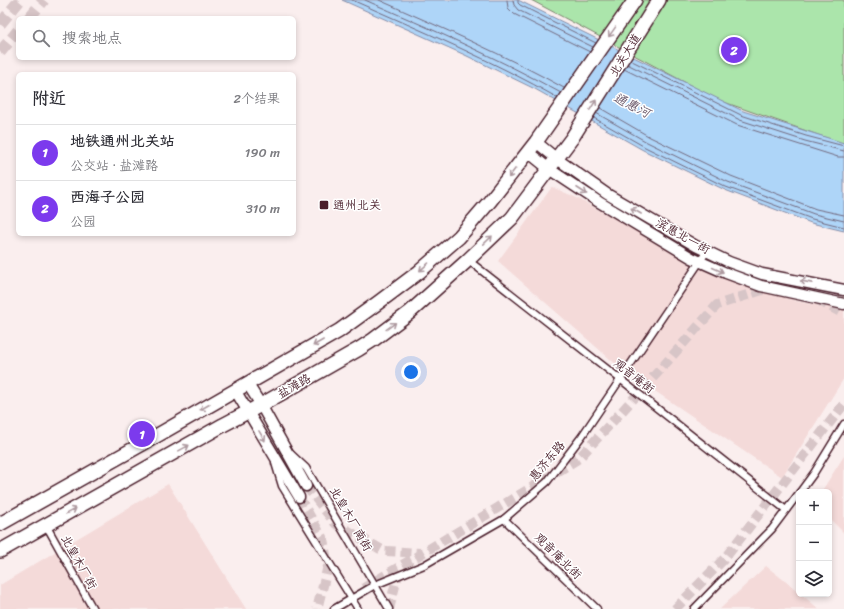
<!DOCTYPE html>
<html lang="zh">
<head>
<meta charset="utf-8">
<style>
	:root { --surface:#fff; --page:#f7f7f7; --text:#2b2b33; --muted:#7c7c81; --line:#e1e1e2; --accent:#7c3aed }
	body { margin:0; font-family:Sriracha,"LXGW WenKai TC",sans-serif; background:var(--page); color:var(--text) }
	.controls { position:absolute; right:12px; bottom:12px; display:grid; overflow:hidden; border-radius:6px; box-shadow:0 2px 6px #0003 }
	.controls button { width:36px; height:36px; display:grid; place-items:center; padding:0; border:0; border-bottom:1px solid var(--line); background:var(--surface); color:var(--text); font:20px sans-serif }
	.you { position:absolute; left:411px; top:372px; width:14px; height:14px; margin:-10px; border:3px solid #fff; border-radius:50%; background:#1a73e8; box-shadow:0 0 0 6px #1a73e833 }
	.badge { display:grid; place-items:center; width:26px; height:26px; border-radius:50%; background:var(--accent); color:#fff; font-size:13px; font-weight:700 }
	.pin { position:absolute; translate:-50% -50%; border:2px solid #fff; box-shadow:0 1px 4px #0006 }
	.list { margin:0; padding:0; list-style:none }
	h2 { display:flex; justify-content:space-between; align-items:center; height:52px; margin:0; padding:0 16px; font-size:17px }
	h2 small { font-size:13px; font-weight:400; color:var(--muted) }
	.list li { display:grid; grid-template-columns:26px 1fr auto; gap:12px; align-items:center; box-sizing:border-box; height:56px; padding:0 16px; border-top:1px solid var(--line) }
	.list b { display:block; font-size:15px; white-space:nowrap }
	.list p { margin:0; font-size:13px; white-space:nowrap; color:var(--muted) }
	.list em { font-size:13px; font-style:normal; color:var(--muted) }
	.icon { flex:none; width:22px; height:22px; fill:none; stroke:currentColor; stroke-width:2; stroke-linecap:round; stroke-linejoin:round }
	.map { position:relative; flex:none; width:844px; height:609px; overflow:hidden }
	.search { position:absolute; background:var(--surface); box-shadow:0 2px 6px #0003; left:16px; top:16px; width:280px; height:44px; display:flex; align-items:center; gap:10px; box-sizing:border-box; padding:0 14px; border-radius:6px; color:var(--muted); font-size:15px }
	.panel { position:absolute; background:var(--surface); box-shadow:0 2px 6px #0003; left:16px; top:72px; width:280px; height:164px; border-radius:6px }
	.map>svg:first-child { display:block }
	.built { fill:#f4dad9 }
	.park { fill:#abe5ab; stroke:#7a826b }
	.water { fill:#aed5f8; stroke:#868ca6 }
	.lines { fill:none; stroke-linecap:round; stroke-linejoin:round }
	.shore { stroke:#72687d; stroke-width:1 }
	.tertiary-tunnel { stroke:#d7c5c7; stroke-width:10; stroke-dasharray:10 5; stroke-linecap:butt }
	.secondary-tunnel { stroke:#d7c5c7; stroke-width:12; stroke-dasharray:12 6; stroke-linecap:butt }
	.pedestrian-casing { stroke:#4a1f2b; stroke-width:9 }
	.tertiary-casing { stroke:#4a1f2b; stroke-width:13 }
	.primary-casing { stroke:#4a1f2b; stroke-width:16 }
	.pedestrian { stroke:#fff; stroke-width:6 }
	.tertiary { stroke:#fff; stroke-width:10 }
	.primary { stroke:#fff; stroke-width:13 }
	.oneway { stroke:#ae9aa0 }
	.poi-dot { fill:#4a1f2b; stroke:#fff; stroke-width:1.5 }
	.labels { text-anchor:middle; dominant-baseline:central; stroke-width:3; stroke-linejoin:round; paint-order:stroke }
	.street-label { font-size:12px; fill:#4a1f2b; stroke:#fff }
	.poi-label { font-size:12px; fill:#4a1f2b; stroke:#fff; text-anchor:start }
	.water-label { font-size:13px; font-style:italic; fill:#685668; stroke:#fff }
</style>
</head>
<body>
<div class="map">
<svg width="844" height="609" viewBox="0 0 844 609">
	<rect width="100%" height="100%" fill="#faeeee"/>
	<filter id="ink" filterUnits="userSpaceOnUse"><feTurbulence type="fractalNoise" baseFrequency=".025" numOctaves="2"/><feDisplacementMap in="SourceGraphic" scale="8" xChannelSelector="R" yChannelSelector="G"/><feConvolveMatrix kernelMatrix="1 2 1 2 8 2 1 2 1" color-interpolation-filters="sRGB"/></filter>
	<g filter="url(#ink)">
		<g class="built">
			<polygon points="552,187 575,197 706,268 796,301 844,310 844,378 782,477 618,366 498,261"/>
			<polygon points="844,456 844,533 829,518 829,492 821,492"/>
			<polygon points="168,484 246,609 0,609 0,585"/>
			<polygon points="766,566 799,592 799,594 801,594 819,609 720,609"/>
		</g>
		<polygon class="park" points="531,0 844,0 844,144 718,100"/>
		<polygon class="water" points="342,0 518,0 743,111 844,143 844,231 811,223 725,190 643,150 535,89 465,55"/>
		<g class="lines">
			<g class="shore">
				<path d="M352,0C422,31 492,60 558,98"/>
				<path d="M365,0C431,29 498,58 561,93"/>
				<path d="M379,0C442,28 505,55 564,88"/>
				<polyline points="507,0 508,8 514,14 590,52"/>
				<polyline points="513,0 514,5 518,10 593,47"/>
				<polyline points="518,0 518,3 520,5 596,43"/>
				<polyline points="630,60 741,115 806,136 844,146"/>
				<polyline points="627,64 740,120 805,141 844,151"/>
				<polyline points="624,69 737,125 838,157 844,157"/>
				<polyline points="600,108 650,137 731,176 816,209 844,215"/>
				<polyline points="596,113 647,142 728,182 814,214 844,221"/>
				<polyline points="594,118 645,147 726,187 812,219 844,227"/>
			</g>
			<g class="tertiary-tunnel">
				<polyline points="818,300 844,314"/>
				<polyline points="306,486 336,524 384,551 422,553"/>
				<polyline points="299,497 323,539 328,566 317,609"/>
				<polyline points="364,588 541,482 579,458 658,372 717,305 771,287"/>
				<polyline points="389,609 400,567"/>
				<polyline points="675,609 725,558 844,404"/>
			</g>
			<g class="secondary-tunnel">
				<polyline points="29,18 44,0"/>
				<polyline points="0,24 20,0"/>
				<polyline points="0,52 18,31"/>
			</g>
			<g class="pedestrian-casing">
				<g id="pedestrian">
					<polyline points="468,260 620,379 786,510"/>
					<polyline points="291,454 306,468 389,609"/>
					<polyline points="275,463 282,486 358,609"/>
					<polyline points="800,492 814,473 844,424"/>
					<polyline points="504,519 597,609"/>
					<polyline points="46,525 93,609"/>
					<polyline points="334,609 375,585 424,565 504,519 547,482 582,436 707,251"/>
					<polyline points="694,609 772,529 799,493"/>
				</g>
			</g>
			<g class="tertiary-casing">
				<g id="tertiary">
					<polyline points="536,142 557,159 607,194 696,246 729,262 762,274 844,290"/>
					<polyline points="528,152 549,169 599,202 692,258 726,273 761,286 844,304"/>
					<polyline points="247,383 261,405 306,486"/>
					<polyline points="235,390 299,497"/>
				</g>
			</g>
			<g class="primary-casing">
				<g id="primary">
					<polyline points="0,524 144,443 339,331 379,302 419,272 459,237 490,201 536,142 635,0"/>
					<polyline points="0,551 223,425 261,405 359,349 373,340 409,313 468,260 512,218 572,138 659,0"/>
				</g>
			</g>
			<use href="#pedestrian" class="pedestrian"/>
			<use href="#tertiary" class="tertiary"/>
			<use href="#primary" class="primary"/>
		</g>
		<defs><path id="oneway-shaft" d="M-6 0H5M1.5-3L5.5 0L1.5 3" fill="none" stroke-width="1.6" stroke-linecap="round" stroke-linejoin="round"/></defs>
		<g class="oneway">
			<use href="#oneway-shaft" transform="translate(612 32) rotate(125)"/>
			<use href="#oneway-shaft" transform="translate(593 105) rotate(-58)"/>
			<use href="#oneway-shaft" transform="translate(512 173) rotate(127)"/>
			<use href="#oneway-shaft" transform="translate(582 191) rotate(33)"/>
			<use href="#oneway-shaft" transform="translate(636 211) rotate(-150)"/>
			<use href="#oneway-shaft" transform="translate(488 240) rotate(-44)"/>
			<use href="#oneway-shaft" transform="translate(424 267) rotate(139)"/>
			<use href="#oneway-shaft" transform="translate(718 270) rotate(24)"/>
			<use href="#oneway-shaft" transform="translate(806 282) rotate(-169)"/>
			<use href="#oneway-shaft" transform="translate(391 326) rotate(-36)"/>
			<use href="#oneway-shaft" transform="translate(318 343) rotate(150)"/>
			<use href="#oneway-shaft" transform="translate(205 407) rotate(150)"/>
			<use href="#oneway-shaft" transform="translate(262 436) rotate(59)"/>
			<use href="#oneway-shaft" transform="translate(184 448) rotate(-29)"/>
			<use href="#oneway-shaft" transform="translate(71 511) rotate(-29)"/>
		</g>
	</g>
	<rect class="poi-dot" x="319" y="200" width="10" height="10" rx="2"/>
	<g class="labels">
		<g class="street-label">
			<text transform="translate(625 55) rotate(-58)">北关大道</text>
			<text transform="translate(683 236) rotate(29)">滨惠北一街</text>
			<text transform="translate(634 376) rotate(38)">观音庵街</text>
			<text transform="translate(294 386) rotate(-30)">盐滩路</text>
			<text transform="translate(547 461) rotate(-50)">惠济东路</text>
			<text transform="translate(351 519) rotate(60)">北皇木厂南街</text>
			<text transform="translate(558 556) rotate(44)">观音庵北街</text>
			<text transform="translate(79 562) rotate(61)">北皇木厂街</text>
		</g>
		<g class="poi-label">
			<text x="333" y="205">通州北关</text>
		</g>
		<g class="water-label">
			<text transform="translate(632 105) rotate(27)">通惠河</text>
		</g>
	</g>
</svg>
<div class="controls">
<button>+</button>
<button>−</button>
<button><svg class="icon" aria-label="layers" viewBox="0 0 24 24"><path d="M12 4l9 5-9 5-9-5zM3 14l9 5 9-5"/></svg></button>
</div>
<div class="you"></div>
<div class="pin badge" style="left:142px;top:434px">1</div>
<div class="pin badge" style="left:734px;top:50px">2</div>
<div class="search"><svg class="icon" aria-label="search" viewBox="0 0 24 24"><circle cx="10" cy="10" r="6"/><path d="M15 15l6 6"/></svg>搜索地点</div>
<section class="panel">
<h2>附近<small>2个结果</small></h2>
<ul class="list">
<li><span class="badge">1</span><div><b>地铁通州北关站</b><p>公交站 · 盐滩路</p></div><em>190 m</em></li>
<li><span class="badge">2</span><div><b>西海子公园</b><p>公园</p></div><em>310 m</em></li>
</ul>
</section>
</div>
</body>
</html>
